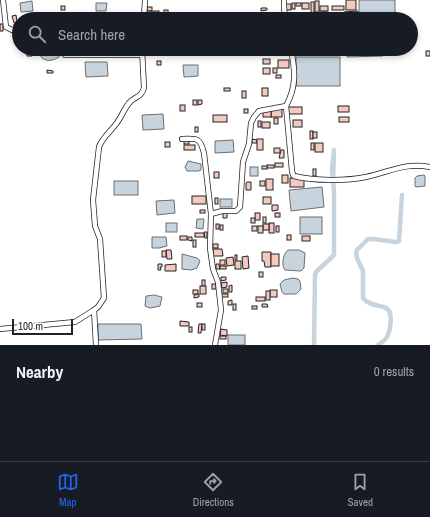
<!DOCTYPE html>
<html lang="en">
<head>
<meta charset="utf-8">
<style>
	:root { --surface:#171b24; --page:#20242c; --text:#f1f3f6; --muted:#9ea1a6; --line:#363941; --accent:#2563eb }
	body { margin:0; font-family:"Archivo Narrow",sans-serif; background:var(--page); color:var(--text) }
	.scale { position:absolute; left:12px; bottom:10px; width:61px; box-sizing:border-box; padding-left:4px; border:2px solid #222; border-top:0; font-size:11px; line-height:14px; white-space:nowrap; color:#222; -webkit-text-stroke:3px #fff; paint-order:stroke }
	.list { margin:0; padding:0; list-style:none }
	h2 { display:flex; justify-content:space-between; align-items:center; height:52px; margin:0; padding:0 16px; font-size:17px }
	h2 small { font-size:13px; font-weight:400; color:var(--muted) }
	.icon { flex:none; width:22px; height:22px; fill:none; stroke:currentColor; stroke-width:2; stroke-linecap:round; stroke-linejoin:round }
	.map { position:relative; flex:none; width:430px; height:345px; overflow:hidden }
	.search { position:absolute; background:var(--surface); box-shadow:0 2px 6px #0003; left:12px; right:12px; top:12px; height:44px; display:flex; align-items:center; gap:10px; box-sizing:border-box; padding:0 14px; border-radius:22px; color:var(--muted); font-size:15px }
	.sheet { height:116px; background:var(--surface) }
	nav { display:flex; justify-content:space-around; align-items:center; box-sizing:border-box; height:56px; border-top:1px solid var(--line); background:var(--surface); font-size:11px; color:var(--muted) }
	nav a { display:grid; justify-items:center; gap:2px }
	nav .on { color:var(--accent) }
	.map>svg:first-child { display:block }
	.water { fill:#c7d3dd; stroke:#6f6f6f }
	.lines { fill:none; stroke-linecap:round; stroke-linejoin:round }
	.canal { stroke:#c7d3dd; stroke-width:4.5 }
	.building { fill:#f3c9c0; stroke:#222 }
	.minor-casing { stroke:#222; stroke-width:6 }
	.minor { stroke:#fff; stroke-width:4.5 }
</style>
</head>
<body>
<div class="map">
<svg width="430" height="345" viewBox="0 0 430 345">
	<rect width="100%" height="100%" fill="#fff"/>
	<g class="water">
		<rect x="359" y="0" width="36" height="13"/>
		<polygon points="32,1 33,11 21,12 20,3"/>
		<polygon points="96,3 107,3 106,11 96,11"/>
		<path d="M41,49H61L62,50L59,57C53,61 46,62 41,57Z"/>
		<polygon points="347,49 383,49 383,56 347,57"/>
		<rect x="296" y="57" width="44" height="29"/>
		<polygon points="85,62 107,62 108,76 86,77"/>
		<polygon points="183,65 198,65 198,76 184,77"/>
		<polygon points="163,114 164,129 143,130 142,115"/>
		<polygon points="233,140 234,152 215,153 215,141"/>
		<polygon points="188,161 201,164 201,170 198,171 187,171 185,167"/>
		<rect x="250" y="167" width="8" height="9"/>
		<polygon points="424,175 425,176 425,186 416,187 415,186 415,178 417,176"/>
		<rect x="114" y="181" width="24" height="14"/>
		<polygon points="322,187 324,207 291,211 289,190"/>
		<rect x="220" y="199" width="12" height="8"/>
		<polygon points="174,200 175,213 157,215 156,201"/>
		<rect x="300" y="217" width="22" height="17"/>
		<polygon points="197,219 204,219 203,229 196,228"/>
		<rect x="166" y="223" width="11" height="9"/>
		<polygon points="152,237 166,237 167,246 159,248 152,248"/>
		<path d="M288,250H299L305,253L304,268L301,271L285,270C281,265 283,254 288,250Z"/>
		<polygon points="182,254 197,258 200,261 197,268 191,270 182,269"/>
		<polygon points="293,278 298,279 300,281 301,289 296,294 284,294 282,292 280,284 284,280"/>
		<polygon points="154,295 162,297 160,306 150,308 145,306 146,296"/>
		<polygon points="98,324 141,324 142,339 98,340"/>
		<rect x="228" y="335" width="17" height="10"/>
	</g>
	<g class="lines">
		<g class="canal">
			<polyline points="314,345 315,275 316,272 334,255 334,191 332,170 334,150 333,180"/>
			<path d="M378,345C386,340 388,337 390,328C395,296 375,313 363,298V271L357,258L356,253L357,250L368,239H373L396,242L399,241L402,195"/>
		</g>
	</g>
	<g class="building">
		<rect x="346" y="0" width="10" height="10"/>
		<rect x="315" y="1" width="4" height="11"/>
		<rect x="311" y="2" width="3" height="11"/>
		<rect x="292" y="3" width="3" height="6"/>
		<rect x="296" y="3" width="5" height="3"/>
		<rect x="302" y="3" width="7" height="6"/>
		<rect x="286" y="4" width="5" height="6"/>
		<rect x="61" y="6" width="4" height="4"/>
		<rect x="320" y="6" width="8" height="5"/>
		<rect x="332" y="6" width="12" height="4"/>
		<rect x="147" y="7" width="5" height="4"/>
		<polygon points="261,8 267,8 267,10 261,11"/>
		<rect x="164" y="10" width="4" height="4"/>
		<rect x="147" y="11" width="4" height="6"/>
		<rect x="153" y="11" width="6" height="4"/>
		<polygon points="358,11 358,19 344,19 344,12"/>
		<rect x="321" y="12" width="6" height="5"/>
		<rect x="306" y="13" width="6" height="5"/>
		<rect x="337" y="13" width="6" height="6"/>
		<polygon points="16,15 17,22 14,23 12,16"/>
		<rect x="375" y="15" width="6" height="4"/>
		<rect x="329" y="16" width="7" height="3"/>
		<rect x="383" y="16" width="8" height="3"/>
		<polygon points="19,23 19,28 14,28 14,24"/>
		<rect x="0" y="24" width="3" height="7"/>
		<rect x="79" y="49" width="6" height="4"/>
		<polygon points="86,49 93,49 93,53 86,54"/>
		<polygon points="27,50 31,50 32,56 27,56"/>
		<rect x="426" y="51" width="4" height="5"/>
		<rect x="263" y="59" width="7" height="5"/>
		<rect x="278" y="60" width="11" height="8"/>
		<rect x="157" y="61" width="4" height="4"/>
		<rect x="263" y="68" width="7" height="6"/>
		<rect x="273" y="68" width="4" height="5"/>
		<polygon points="47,70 53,71 53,73 47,73"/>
		<rect x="276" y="75" width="5" height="3"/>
		<rect x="224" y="88" width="6" height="3"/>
		<rect x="262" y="88" width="6" height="8"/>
		<rect x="242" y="91" width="4" height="7"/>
		<rect x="193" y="100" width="4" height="5"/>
		<polygon points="198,100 202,100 202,104 198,105"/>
		<rect x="180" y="105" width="5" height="6"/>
		<rect x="338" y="106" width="11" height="6"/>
		<rect x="287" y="107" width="15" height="7"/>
		<rect x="244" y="109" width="4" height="4"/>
		<rect x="271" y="109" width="11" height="8"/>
		<rect x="263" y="110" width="8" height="7"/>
		<rect x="213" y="115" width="14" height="7"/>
		<rect x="339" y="117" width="10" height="5"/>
		<rect x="274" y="118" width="4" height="6"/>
		<rect x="293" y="120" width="9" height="7"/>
		<rect x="258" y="121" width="3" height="6"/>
		<rect x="262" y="122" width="8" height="6"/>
		<rect x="195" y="127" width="3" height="5"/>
		<rect x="310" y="131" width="3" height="8"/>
		<rect x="313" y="132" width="4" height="6"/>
		<polygon points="252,139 257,140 257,143 252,143"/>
		<rect x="257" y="139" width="6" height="11"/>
		<rect x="184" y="140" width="5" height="4"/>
		<rect x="165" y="142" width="5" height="5"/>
		<rect x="311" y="143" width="3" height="7"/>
		<rect x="315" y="143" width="8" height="9"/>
		<rect x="184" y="145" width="11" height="5"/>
		<rect x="274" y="148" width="6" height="5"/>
		<polygon points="281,150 284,150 284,158 279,158"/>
		<rect x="275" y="163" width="8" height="4"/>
		<rect x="267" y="165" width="7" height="3"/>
		<rect x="262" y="166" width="5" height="3"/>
		<rect x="313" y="169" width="3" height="7"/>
		<rect x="214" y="172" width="5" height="6"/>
		<rect x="282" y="175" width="6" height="8"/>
		<rect x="290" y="178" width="14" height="9"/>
		<rect x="266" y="179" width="7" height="11"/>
		<rect x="260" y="181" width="5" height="5"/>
		<polygon points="247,182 251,182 251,190 246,190 246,183"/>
		<rect x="192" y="196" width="14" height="8"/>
		<rect x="263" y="197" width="8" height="7"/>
		<rect x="215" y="198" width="3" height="6"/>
		<polygon points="272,205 278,205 278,210 272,211"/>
		<rect x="200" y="210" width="5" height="3"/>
		<polygon points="223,212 227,213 227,218 223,218"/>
		<rect x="255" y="213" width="5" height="7"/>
		<rect x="275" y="213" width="5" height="4"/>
		<rect x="263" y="217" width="3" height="6"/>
		<rect x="251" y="218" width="4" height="5"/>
		<rect x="269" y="223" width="5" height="10"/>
		<rect x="216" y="224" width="3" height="5"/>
		<rect x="263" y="224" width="6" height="6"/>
		<rect x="220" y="225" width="3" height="5"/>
		<rect x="252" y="226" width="5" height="5"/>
		<rect x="258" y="226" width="5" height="7"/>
		<rect x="276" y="226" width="3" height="6"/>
		<polygon points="204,232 207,232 207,238 205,238"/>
		<rect x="195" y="233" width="9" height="4"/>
		<rect x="287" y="235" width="4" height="5"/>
		<rect x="180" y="236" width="7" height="4"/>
		<rect x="302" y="236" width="8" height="5"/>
		<polygon points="188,237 192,237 192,241 188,240"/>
		<rect x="193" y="240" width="3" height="7"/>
		<rect x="213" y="244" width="5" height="4"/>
		<polygon points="213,249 222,249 223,256 213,256"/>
		<polygon points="166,250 171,250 172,259 167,259"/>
		<rect x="162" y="251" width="4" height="6"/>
		<polygon points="262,252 271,252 271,267 265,267 264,261 262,261"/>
		<rect x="271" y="254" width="8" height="12"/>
		<rect x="235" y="255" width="2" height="5"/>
		<polygon points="248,256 249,268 243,269 242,257"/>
		<polygon points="233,257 234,265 227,266 226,258"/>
		<rect x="220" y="260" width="5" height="5"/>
		<rect x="235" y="261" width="6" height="8"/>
		<polygon points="158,264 162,264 162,267 160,267 161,270 158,270"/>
		<polygon points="176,264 176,271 165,271 165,265"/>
		<polygon points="216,264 219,264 220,269 216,269"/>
		<rect x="220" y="266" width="6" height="3"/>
		<rect x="259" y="272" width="4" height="5"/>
		<polygon points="221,277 226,277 226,280 221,281"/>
		<rect x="202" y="280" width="3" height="6"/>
		<polygon points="227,282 227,287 222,288 221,283"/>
		<rect x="212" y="284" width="4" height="5"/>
		<polygon points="232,285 232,292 229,292 229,286"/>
		<rect x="200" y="286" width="6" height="8"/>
		<rect x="223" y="289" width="5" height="4"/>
		<rect x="193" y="290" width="5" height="4"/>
		<rect x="270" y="290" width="7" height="7"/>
		<rect x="266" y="291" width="4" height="9"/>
		<polygon points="199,294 199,297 194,298 194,295"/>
		<rect x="221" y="294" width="7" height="3"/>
		<rect x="256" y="297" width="9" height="4"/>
		<polygon points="232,300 232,305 228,305 228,301"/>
		<rect x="197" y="303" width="5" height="4"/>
		<rect x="233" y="304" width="3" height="6"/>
		<polygon points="262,304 267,304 268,307 262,307"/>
		<rect x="252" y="306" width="5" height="3"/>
		<polygon points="180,321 189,322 189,326 180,326"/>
		<polygon points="199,324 202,324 201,333 198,333"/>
		<rect x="202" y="324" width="3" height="6"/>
		<rect x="189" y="327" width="3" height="5"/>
		<polygon points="221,329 227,330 227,336 220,335"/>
		<rect x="220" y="336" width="6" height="3"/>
	</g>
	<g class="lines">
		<g class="minor-casing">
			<g id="minor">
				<polyline points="3,0 6,27 12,30 19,29"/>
				<polyline points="284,0 284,6 285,19"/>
				<polyline points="144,19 145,0"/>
				<polyline points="65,49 65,55 142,55"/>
				<path d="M286,106L292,171L293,175L294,176C313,181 347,181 366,177C390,172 405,162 430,167"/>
				<path d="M182,139C198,138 200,138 204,153L211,214"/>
				<polyline points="94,310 96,345"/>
				<path d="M0,329L75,322L94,310L98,307L104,298L100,239L95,226L93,200L99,147C102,138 110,132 116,124C121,118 124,109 129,103C135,96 141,98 144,88L142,49"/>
				<path d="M215,345L221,310L218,282L213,269L210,248L211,214L222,211H236L240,207L243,162L249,144L251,123L254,117L259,111L286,106C297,86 295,70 291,49"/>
			</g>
		</g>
		<use href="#minor" class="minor"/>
	</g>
</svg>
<div class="scale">100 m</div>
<div class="search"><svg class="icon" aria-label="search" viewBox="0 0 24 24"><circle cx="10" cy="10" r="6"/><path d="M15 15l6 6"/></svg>Search here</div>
</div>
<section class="sheet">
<h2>Nearby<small>0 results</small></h2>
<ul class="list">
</ul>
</section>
<nav>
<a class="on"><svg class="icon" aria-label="map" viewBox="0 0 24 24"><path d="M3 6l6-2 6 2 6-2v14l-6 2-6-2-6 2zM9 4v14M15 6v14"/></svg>Map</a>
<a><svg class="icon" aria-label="directions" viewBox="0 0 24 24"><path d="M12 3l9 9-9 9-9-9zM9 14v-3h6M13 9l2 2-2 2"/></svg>Directions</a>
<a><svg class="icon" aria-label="saved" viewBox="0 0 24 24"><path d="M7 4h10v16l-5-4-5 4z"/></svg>Saved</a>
</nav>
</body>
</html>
